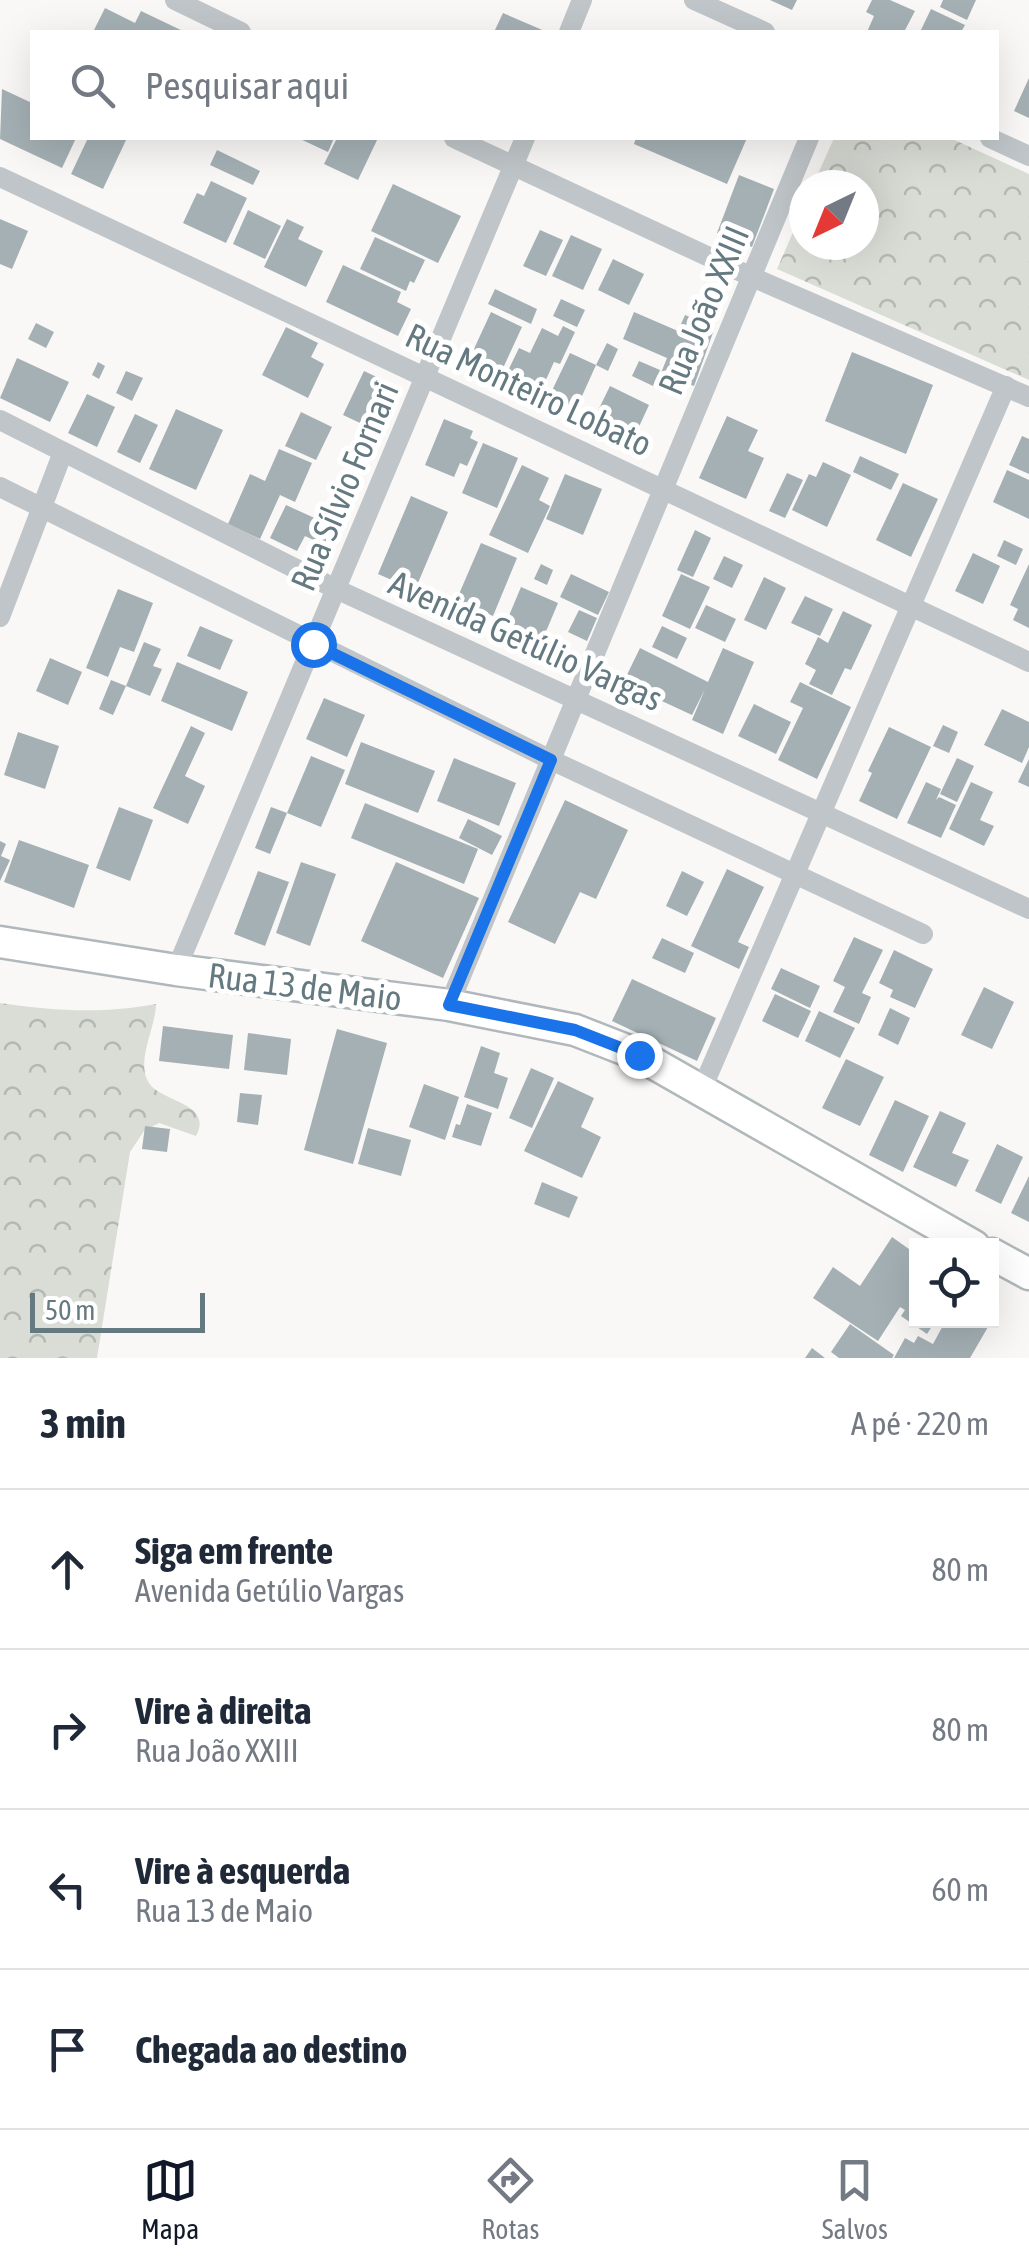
<!DOCTYPE html>
<html lang="pt">
<head>
<meta charset="utf-8">
<style>
	:root { --surface:#fff; --page:#f6f6f7; --text:#1f2937; --muted:#747a83; --line:#e0e1e3; --accent:#111827 }
	body { margin:0; font-family:"Asap Condensed",sans-serif; background:var(--page); color:var(--text) }
	.controls { position:absolute; right:30px; bottom:30px; display:grid; overflow:hidden; border-radius:0px; box-shadow:0 10px 40px #0002 }
	.controls button { width:90px; height:90px; display:grid; place-items:center; padding:0; border:0; border-bottom:2px solid var(--line); background:var(--surface); color:var(--text); font:50px sans-serif }
	.compass { position:absolute; left:789px; top:170px; width:90px; height:90px; border-radius:50%; background:var(--surface); box-shadow:0 10px 40px #0002; rotate:223deg }
	.scale { position:absolute; left:30px; bottom:25px; width:175px; box-sizing:border-box; padding-left:10px; border:5px solid #657980; border-top:0; font-size:28px; line-height:35px; white-space:nowrap; color:#657980; -webkit-text-stroke:8px #fff; paint-order:stroke }
	.stop { position:absolute; width:30px; height:30px; margin:-22px; border:8px solid #1a73e8; border-radius:50%; background:#fff }
	.stop.end { background:#1a73e8; border-color:#fff; box-shadow:0 2px 10px #0008 }
	.list { margin:0; padding:0; list-style:none }
	h2 { display:flex; justify-content:space-between; align-items:center; height:130px; margin:0; padding:0 40px; font-size:42px }
	h2 small { font-size:32px; font-weight:400; color:var(--muted) }
	.list li { display:grid; grid-template-columns:65px 1fr auto; gap:30px; align-items:center; box-sizing:border-box; height:160px; padding:0 40px; border-top:2px solid var(--line) }
	.list b { display:block; font-size:38px; white-space:nowrap }
	.list p { margin:0; font-size:32px; white-space:nowrap; color:var(--muted) }
	.list em { font-size:32px; font-style:normal; color:var(--muted) }
	.icon { flex:none; width:55px; height:55px; fill:none; stroke:currentColor; stroke-width:2; stroke-linecap:round; stroke-linejoin:round }
	.map { position:relative; flex:none; width:1029px; height:1358px; overflow:hidden }
	.search { position:absolute; background:var(--surface); box-shadow:0 10px 40px #0002; left:30px; right:30px; top:30px; height:110px; display:flex; align-items:center; gap:25px; box-sizing:border-box; padding:0 35px; border-radius:0px; color:var(--muted); font-size:38px }
	.sheet { height:770px; background:var(--surface) }
	nav { display:flex; justify-content:space-around; align-items:center; box-sizing:border-box; height:140px; border-top:2px solid var(--line); background:var(--surface); font-size:28px; color:var(--muted) }
	nav a { display:grid; justify-items:center; gap:5px }
	nav .on { color:var(--accent) }
	.map>svg:first-child { display:block }
	.forest { fill:url(#forest-crowns) }
	.building { fill:#a4b0b4 }
	.lines { fill:none; stroke-linecap:round; stroke-linejoin:round }
	.secondary-casing { stroke:#b0b8bb; stroke-width:35 }
	.minor { stroke:#bfc5c8; stroke-width:20 }
	.secondary { stroke:#fff; stroke-width:30 }
	.route { stroke:#1a73e8; stroke-width:12 }
	.labels { text-anchor:middle; dominant-baseline:central; stroke-width:10; stroke-linejoin:round; paint-order:stroke }
	.street-label { font-size:35px; fill:#657980; stroke:#fff }
</style>
</head>
<body>
<div class="map">
<svg width="1029" height="1358" viewBox="0 0 1029 1358">
	<defs>
		<pattern id="forest-crowns" width="20" height="18" patternUnits="userSpaceOnUse" patternTransform="scale(2.5)"><rect width="20" height="18" fill="#daddd6"/><path d="M2 6a3 3 0 1 1 6 0M12 15a3 3 0 1 1 6 0" fill="none" stroke="#b4b8b3"/></pattern>
	</defs>
	<rect width="100%" height="100%" fill="#f9f8f6"/>
	<g class="forest">
		<polygon points="834,138 950,138 1029,174 1029,380 777,269 804,207 804,245 864,245 864,185 813,185"/>
		<path d="M0,1003C54,1011 103,1014 156,1004C156,1027 135,1062 149,1083C161,1102 214,1103 196,1136L159,1123L144,1131L130,1152L97,1358H0Z"/>
	</g>
	<g class="building">
		<polygon points="770,0 797,0 792,10"/>
		<polygon points="872,0 890,0 915,11 904,32 867,32 874,16 866,12"/>
		<polygon points="943,0 976,0 967,20 940,7"/>
		<polygon points="105,8 135,23 141,11 185,32 93,32"/>
		<polygon points="931,9 965,25 961,32 920,32"/>
		<polygon points="503,13 547,32 494,32"/>
		<polygon points="1029,78 1029,118 1014,111"/>
		<polygon points="2,89 32,103 32,138 76,138 62,168 0,139"/>
		<polygon points="88,138 127,138 103,189 71,174"/>
		<polygon points="298,138 334,138 328,152"/>
		<polygon points="337,138 378,138 358,180 324,164"/>
		<polygon points="636,138 747,138 727,184 634,144"/>
		<polygon points="217,150 260,171 253,185 210,165"/>
		<polygon points="739,175 774,189 752,247 717,233"/>
		<polygon points="211,181 247,198 226,243 183,223 197,193 204,196"/>
		<polygon points="393,184 461,216 438,263 371,231"/>
		<polygon points="248,210 281,226 265,259 233,244"/>
		<polygon points="0,219 28,231 12,269 0,264"/>
		<polygon points="287,219 304,227 298,239 323,251 306,287 264,267"/>
		<polygon points="540,230 563,240 546,276 523,266"/>
		<polygon points="571,235 602,249 583,290 552,276"/>
		<polygon points="375,237 425,260 414,283 410,281 406,291 360,269"/>
		<polygon points="613,259 644,274 629,305 598,290"/>
		<polygon points="343,265 401,292 397,302 411,309 398,336 326,302"/>
		<polygon points="495,289 537,309 531,324 488,304"/>
		<polygon points="561,299 585,310 577,327 553,316"/>
		<polygon points="491,312 522,327 498,379 467,364"/>
		<polygon points="634,312 678,331 685,315 715,327 694,386 661,373 667,358 623,339"/>
		<polygon points="36,323 54,332 46,348 28,339"/>
		<polygon points="563,326 575,332 560,364 554,362 540,393 505,377 519,348 530,353 542,328 558,336"/>
		<polygon points="286,327 318,343 311,357 324,364 308,398 262,375"/>
		<polygon points="607,343 618,349 608,371 596,365"/>
		<polygon points="852,352 933,385 906,454 825,421"/>
		<polygon points="570,353 596,365 573,416 546,403"/>
		<polygon points="17,358 69,382 50,422 0,398"/>
		<polygon points="639,361 660,370 653,386 632,376"/>
		<polygon points="98,362 105,366 99,379 92,375"/>
		<polygon points="126,371 143,378 132,401 116,393"/>
		<polygon points="364,371 398,387 377,431 343,415"/>
		<polygon points="610,386 649,405 631,444 591,425"/>
		<polygon points="87,394 115,407 97,447 68,433"/>
		<polygon points="176,409 223,430 196,490 149,469"/>
		<polygon points="301,412 332,427 316,460 285,446"/>
		<polygon points="135,414 158,425 140,463 117,452"/>
		<polygon points="727,416 758,430 748,451 764,458 746,499 699,478"/>
		<polygon points="444,419 473,431 470,438 478,442 467,466 460,463 454,477 425,465"/>
		<polygon points="1022,436 1029,439 1029,474 1009,465"/>
		<polygon points="483,443 518,458 497,508 462,493"/>
		<polygon points="279,449 312,463 295,502 280,495 260,539 228,524 250,474 265,481"/>
		<polygon points="860,456 899,474 891,490 853,472"/>
		<polygon points="823,462 851,475 827,527 792,510 809,474 816,477"/>
		<polygon points="522,465 549,478 539,500 550,506 528,553 489,535"/>
		<polygon points="1007,470 1029,480 1029,519 993,502"/>
		<polygon points="787,473 803,480 785,518 769,511"/>
		<polygon points="565,474 602,489 583,535 546,519"/>
		<polygon points="903,483 938,499 911,557 876,540"/>
		<polygon points="411,496 448,512 415,590 378,574"/>
		<polygon points="286,505 332,526 324,545 305,536 297,551 270,538"/>
		<polygon points="695,530 711,538 693,577 677,570"/>
		<polygon points="1004,540 1023,549 1016,565 997,556"/>
		<polygon points="481,543 517,558 493,616 456,601"/>
		<polygon points="973,553 1000,566 983,604 955,591"/>
		<polygon points="724,556 743,565 732,588 713,579"/>
		<polygon points="541,564 553,570 547,585 534,579"/>
		<polygon points="1029,564 1029,628 1013,620 1018,609 1010,605"/>
		<polygon points="571,574 609,592 598,615 560,597"/>
		<polygon points="681,574 710,587 690,629 662,616"/>
		<polygon points="764,577 786,588 766,630 744,620"/>
		<polygon points="521,587 558,603 542,641 505,625"/>
		<polygon points="118,589 153,603 134,652 120,647 108,677 86,668"/>
		<polygon points="805,596 833,609 820,636 791,623"/>
		<polygon points="706,605 736,619 725,642 695,628"/>
		<polygon points="579,610 597,618 587,641 568,632"/>
		<polygon points="843,611 872,625 851,670 845,668 832,695 809,684 816,670 805,664 818,637 828,643"/>
		<polygon points="200,626 233,640 220,670 187,656"/>
		<polygon points="662,626 687,638 677,659 652,647"/>
		<polygon points="144,642 161,649 153,666 162,669 150,696 126,686"/>
		<polygon points="640,648 708,682 723,648 754,662 723,734 692,720 705,689 692,715 623,683"/>
		<polygon points="50,658 82,672 68,705 36,691"/>
		<polygon points="177,662 248,692 232,731 161,701"/>
		<polygon points="111,680 126,686 113,715 99,709"/>
		<polygon points="800,682 851,707 817,779 778,760 803,708 790,702"/>
		<polygon points="324,698 365,715 347,757 306,739"/>
		<polygon points="754,704 791,722 776,754 738,736"/>
		<polygon points="1002,709 1029,722 1029,747 1022,763 984,745"/>
		<polygon points="943,725 958,732 949,753 933,746"/>
		<polygon points="191,726 205,733 185,776 205,786 188,824 153,808"/>
		<polygon points="889,727 931,747 897,819 859,801 872,773 868,771"/>
		<polygon points="18,732 59,746 45,789 4,775"/>
		<polygon points="361,742 435,771 418,813 345,784"/>
		<polygon points="311,756 345,770 321,827 287,813"/>
		<polygon points="454,758 516,783 499,826 437,801"/>
		<polygon points="957,758 974,766 957,802 940,794"/>
		<polygon points="1029,759 1029,787 1018,782"/>
		<polygon points="926,782 941,789 936,800 939,797 956,805 941,838 907,823"/>
		<polygon points="971,782 993,792 980,820 994,826 984,846 949,829"/>
		<polygon points="565,800 628,830 596,899 580,892 555,944 508,922"/>
		<polygon points="365,803 478,849 464,884 351,838"/>
		<polygon points="119,807 153,820 130,881 96,868"/>
		<polygon points="271,807 287,813 270,854 255,848"/>
		<polygon points="468,819 502,836 492,855 459,838"/>
		<polygon points="19,840 89,865 74,908 4,882"/>
		<polygon points="0,841 6,844 1,856 10,860 0,881"/>
		<polygon points="301,862 336,874 310,946 276,933"/>
		<polygon points="396,862 479,898 443,978 361,941"/>
		<polygon points="727,869 764,887 738,942 749,947 739,969 691,946"/>
		<polygon points="258,871 289,882 265,946 234,934"/>
		<polygon points="682,871 704,882 687,916 666,906"/>
		<polygon points="854,937 883,950 862,993 871,997 859,1024 833,1012 845,987 833,981"/>
		<polygon points="662,938 694,953 685,973 652,958"/>
		<polygon points="894,950 933,969 915,1008 890,997 893,990 879,983"/>
		<polygon points="781,968 820,986 810,1008 771,989"/>
		<polygon points="632,979 716,1018 697,1061 612,1021"/>
		<polygon points="984,987 1014,1002 992,1049 961,1035"/>
		<polygon points="775,994 811,1011 798,1038 762,1021"/>
		<polygon points="890,1008 910,1018 898,1045 878,1035"/>
		<polygon points="819,1011 855,1028 840,1058 805,1041"/>
		<polygon points="163,1026 233,1035 229,1069 159,1061"/>
		<polygon points="337,1029 387,1043 353,1164 304,1150"/>
		<polygon points="248,1033 291,1039 287,1075 244,1070"/>
		<polygon points="481,1046 500,1053 494,1073 508,1078 498,1109 464,1097"/>
		<polygon points="846,1059 884,1077 860,1126 822,1108"/>
		<polygon points="531,1068 554,1078 532,1128 509,1118"/>
		<polygon points="558,1081 594,1098 581,1127 601,1137 582,1178 524,1151"/>
		<polygon points="424,1084 459,1097 445,1140 409,1127"/>
		<polygon points="240,1093 262,1095 258,1125 237,1122"/>
		<polygon points="895,1100 929,1116 903,1172 869,1155"/>
		<polygon points="467,1104 492,1113 481,1146 452,1137 456,1124 460,1125"/>
		<polygon points="940,1111 966,1123 952,1153 969,1160 956,1187 913,1167"/>
		<polygon points="145,1126 170,1129 167,1152 142,1149"/>
		<polygon points="368,1128 411,1140 401,1176 358,1164"/>
		<polygon points="997,1144 1023,1157 1001,1204 975,1191"/>
		<polygon points="1029,1176 1029,1222 1011,1213"/>
		<polygon points="542,1182 578,1197 569,1218 534,1204"/>
		<polygon points="892,1237 916,1254 916,1320 936,1320 927,1334 901,1316 905,1310 900,1307 878,1341 813,1298 833,1267 860,1286"/>
		<polygon points="946,1320 992,1320 970,1358 894,1358 905,1338 914,1343 918,1336 933,1344"/>
		<polygon points="850,1324 894,1355 892,1358 839,1358 831,1352"/>
		<polygon points="812,1348 825,1358 805,1358"/>
	</g>
	<g class="lines">
		<g class="secondary-casing">
			<g id="secondary">
				<polyline points="0,942 176,970 449,1005 575,1030 639,1055 974,1246"/>
				<polyline points="992,1254 1029,1274"/>
			</g>
		</g>
		<g class="minor">
			<polyline points="175,0 241,32"/>
			<polyline points="694,0 765,32"/>
			<polyline points="569,32 582,0"/>
			<polyline points="454,138 752,277 1029,397"/>
			<polyline points="990,138 1029,156"/>
			<polyline points="0,177 1029,662"/>
			<polyline points="0,420 336,589 1029,909"/>
			<polyline points="0,487 551,760 923,934"/>
			<polyline points="0,617 63,452"/>
			<polyline points="176,970 525,138"/>
			<polyline points="449,1005 809,138"/>
			<polyline points="701,1091 1006,386"/>
		</g>
		<use href="#secondary" class="secondary"/>
	</g>
	<g class="lines">
		<polyline class="route" points="313,644 551,760 449,1005 575,1030 639,1055"/>
	</g>
	<g class="labels">
		<g class="street-label">
			<text transform="translate(703 310) rotate(-67)">Rua João XXIII</text>
			<text transform="translate(529 389) rotate(25)">Rua Monteiro Lobato</text>
			<text transform="translate(344 486) rotate(-67)">Rua Sílvio Fornari</text>
			<text transform="translate(526 640) rotate(24)">Avenida Getúlio Vargas</text>
			<text transform="translate(305 986) rotate(7)">Rua 13 de Maio</text>
		</g>
	</g>
</svg>
<div class="controls">
<button><svg class="icon" aria-label="locate" viewBox="0 0 24 24"><circle cx="12" cy="12" r="6"/><path d="M12 2v4M12 18v4M2 12h4M18 12h4"/></svg></button>
</div>
<svg class="compass" viewBox="-18 -18 36 36"><path d="M0-13l5 13h-10z" fill="#e53935"/><path d="M0 13l5-13h-10z" fill="#747a83"/></svg>
<div class="scale">50 m</div>
<div class="stop" style="left:313px;top:644px"></div>
<div class="stop end" style="left:639px;top:1055px"></div>
<div class="search"><svg class="icon" aria-label="search" viewBox="0 0 24 24"><circle cx="10" cy="10" r="6"/><path d="M15 15l6 6"/></svg>Pesquisar aqui</div>
</div>
<section class="sheet">
<h2>3 min<small>A pé · 220 m</small></h2>
<ul class="list">
<li><svg class="icon" aria-label="ahead" viewBox="0 0 24 24"><path d="M12 20V5M6 11l6-6 6 6"/></svg><div><b>Siga em frente</b><p>Avenida Getúlio Vargas</p></div><em>80 m</em></li>
<li><svg class="icon" aria-label="right" viewBox="0 0 24 24"><path d="M7 20v-9h11M14 6l5 5-5 5"/></svg><div><b>Vire à direita</b><p>Rua João XXIII</p></div><em>80 m</em></li>
<li><svg class="icon" aria-label="left" viewBox="0 0 24 24"><path d="M17 20v-9H6M10 6l-5 5 5 5"/></svg><div><b>Vire à esquerda</b><p>Rua 13 de Maio</p></div><em>60 m</em></li>
<li><svg class="icon" aria-label="arrive" viewBox="0 0 24 24"><path d="M6 21V4h12l-3 4 3 4H6"/></svg><div><b>Chegada ao destino</b></div></li>
</ul>
</section>
<nav>
<a class="on"><svg class="icon" aria-label="map" viewBox="0 0 24 24"><path d="M3 6l6-2 6 2 6-2v14l-6 2-6-2-6 2zM9 4v14M15 6v14"/></svg>Mapa</a>
<a><svg class="icon" aria-label="directions" viewBox="0 0 24 24"><path d="M12 3l9 9-9 9-9-9zM9 14v-3h6M13 9l2 2-2 2"/></svg>Rotas</a>
<a><svg class="icon" aria-label="saved" viewBox="0 0 24 24"><path d="M7 4h10v16l-5-4-5 4z"/></svg>Salvos</a>
</nav>
</body>
</html>
